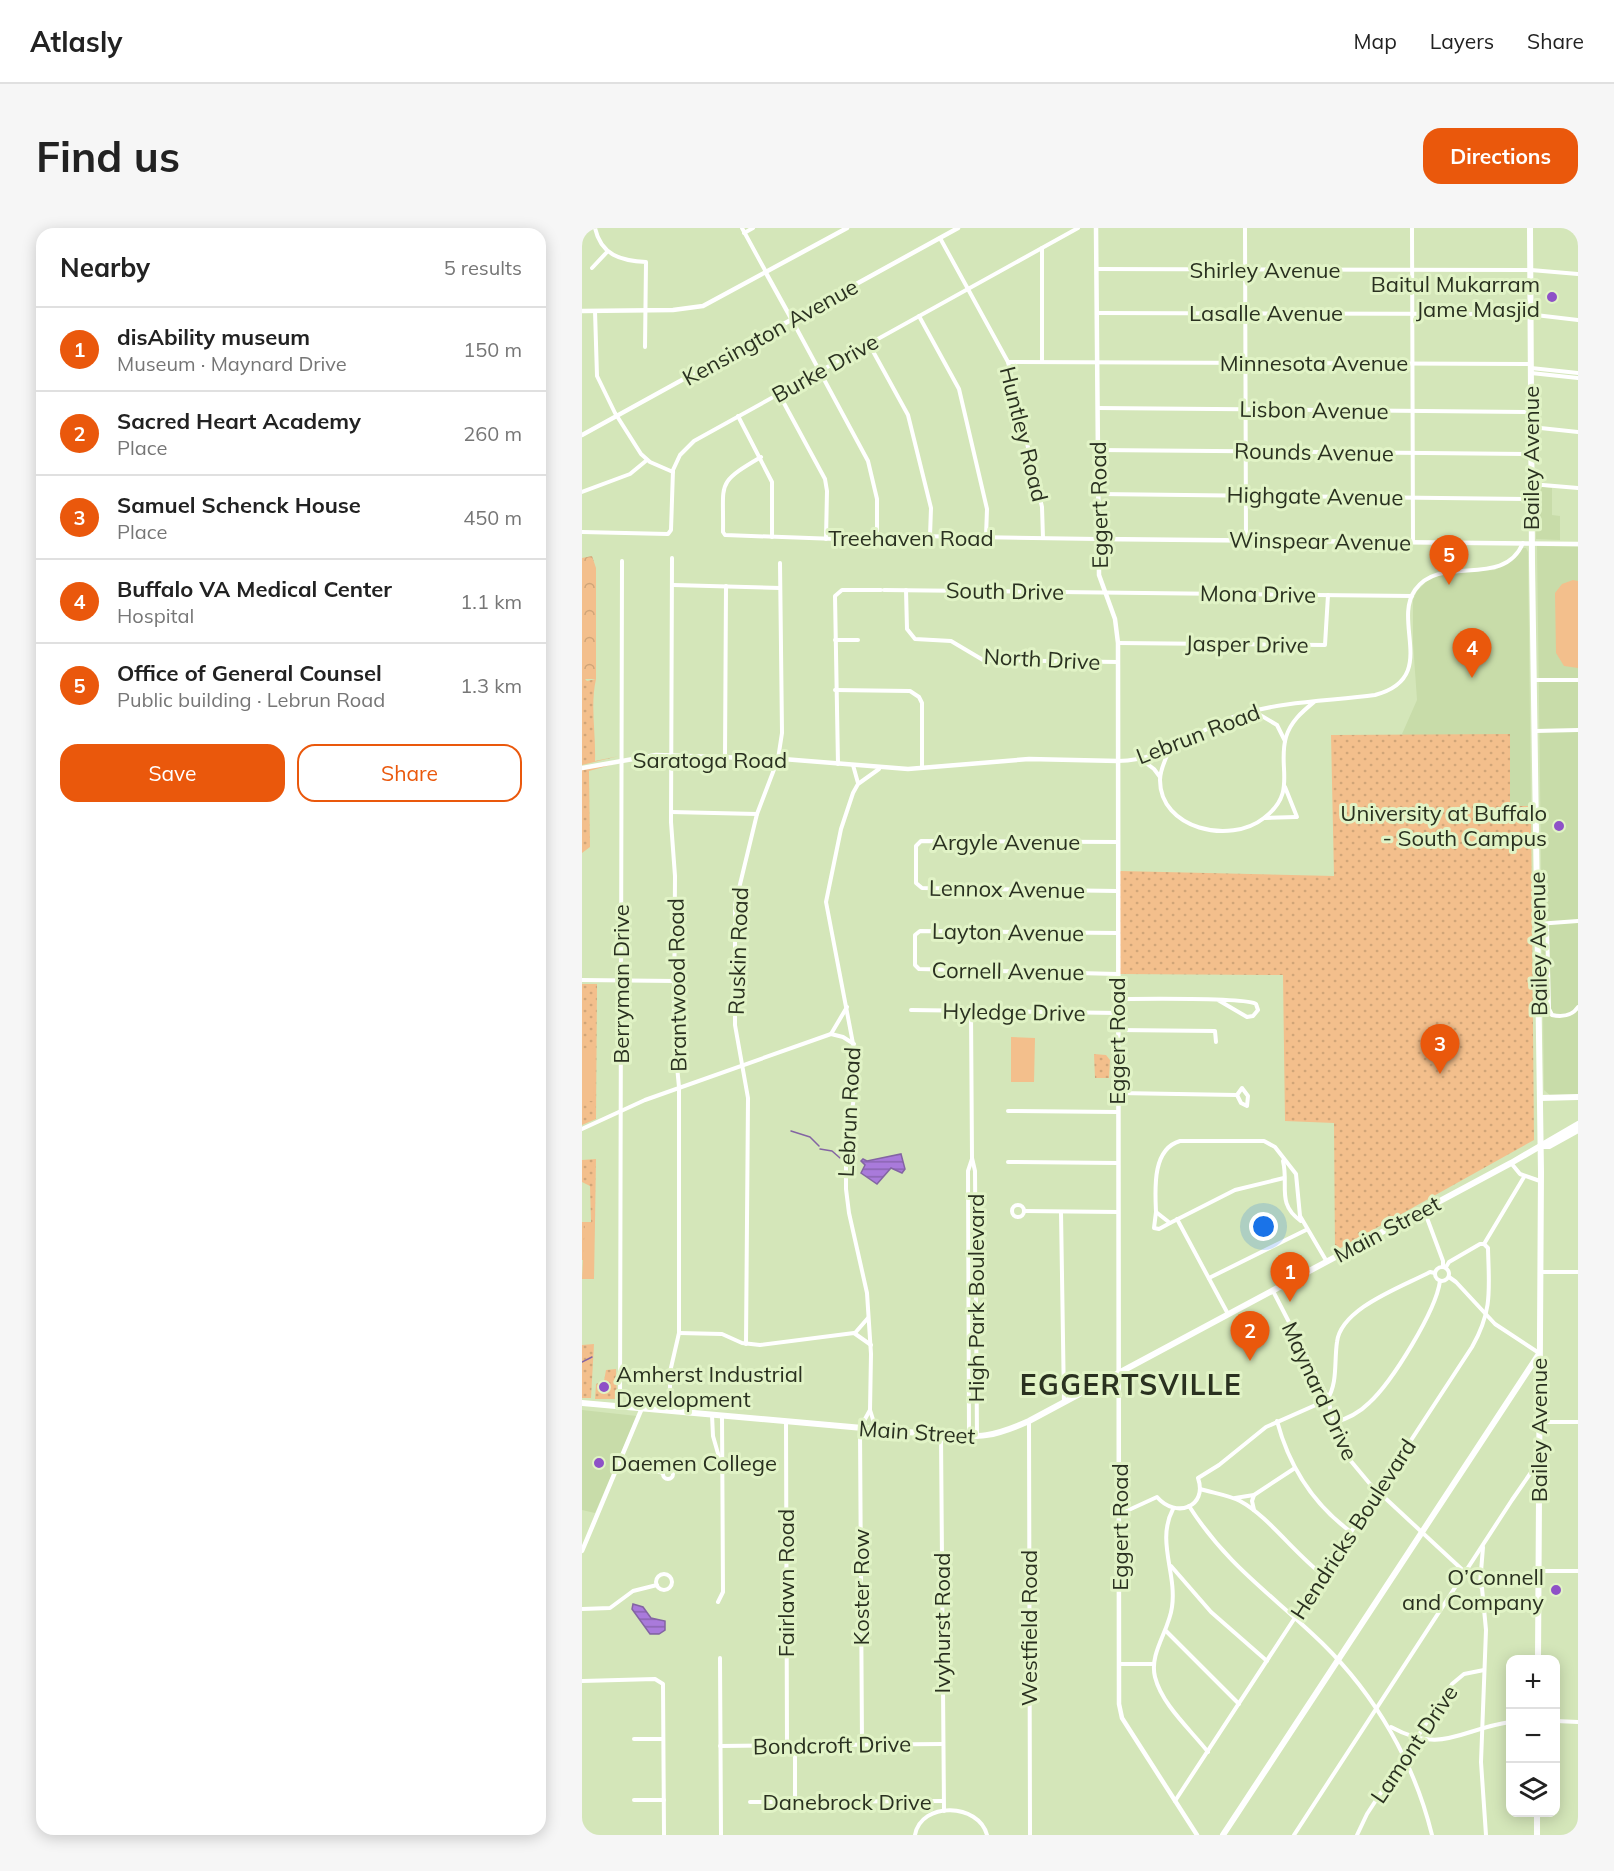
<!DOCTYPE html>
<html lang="en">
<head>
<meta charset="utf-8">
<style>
	:root { --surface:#fff; --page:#f6f6f6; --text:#222; --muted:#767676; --line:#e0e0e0; --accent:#ea580c }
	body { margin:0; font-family:Mulish,sans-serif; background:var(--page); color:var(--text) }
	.controls { position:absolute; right:18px; bottom:18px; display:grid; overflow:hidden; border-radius:12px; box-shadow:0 3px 15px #0003 }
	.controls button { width:54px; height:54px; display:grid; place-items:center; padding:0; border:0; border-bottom:2px solid var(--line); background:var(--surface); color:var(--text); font:30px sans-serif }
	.you { position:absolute; left:682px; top:999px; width:21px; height:21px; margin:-15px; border:4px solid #fff; border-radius:50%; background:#1a73e8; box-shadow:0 0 0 9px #1a73e833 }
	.badge { display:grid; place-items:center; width:39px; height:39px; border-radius:50%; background:var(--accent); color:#fff; font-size:20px; font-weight:700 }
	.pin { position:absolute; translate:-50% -50px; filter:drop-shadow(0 2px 3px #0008) }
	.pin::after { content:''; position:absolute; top:32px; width:21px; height:18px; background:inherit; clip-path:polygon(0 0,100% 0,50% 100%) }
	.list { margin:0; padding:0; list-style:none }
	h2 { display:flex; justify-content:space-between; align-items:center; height:78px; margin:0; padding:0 24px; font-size:26px }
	h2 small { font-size:20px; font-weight:400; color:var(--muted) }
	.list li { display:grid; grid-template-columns:39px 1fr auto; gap:18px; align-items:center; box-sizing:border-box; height:84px; padding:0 24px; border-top:2px solid var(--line) }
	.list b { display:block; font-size:22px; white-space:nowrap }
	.list p { margin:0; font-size:20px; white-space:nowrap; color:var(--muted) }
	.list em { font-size:20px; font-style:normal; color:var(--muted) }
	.actions { display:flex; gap:12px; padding:18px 24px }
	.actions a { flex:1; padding:14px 0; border:2px solid var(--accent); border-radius:18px; text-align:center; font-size:21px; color:var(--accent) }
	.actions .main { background:var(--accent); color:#fff }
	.icon { flex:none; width:33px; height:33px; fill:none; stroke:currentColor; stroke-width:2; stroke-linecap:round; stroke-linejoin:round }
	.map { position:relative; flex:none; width:996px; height:1607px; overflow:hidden; border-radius:18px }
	header { display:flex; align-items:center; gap:36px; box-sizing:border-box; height:84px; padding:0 30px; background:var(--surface); border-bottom:2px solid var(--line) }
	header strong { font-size:28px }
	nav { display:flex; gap:33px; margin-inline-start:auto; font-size:21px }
	.intro { display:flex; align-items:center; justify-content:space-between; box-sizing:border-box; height:144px; padding:0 36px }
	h1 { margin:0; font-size:42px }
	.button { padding:15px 27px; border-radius:18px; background:var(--accent); color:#fff; font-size:21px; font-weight:700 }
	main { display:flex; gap:36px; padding:0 36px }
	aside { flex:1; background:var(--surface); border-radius:18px; box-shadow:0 3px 15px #0003 }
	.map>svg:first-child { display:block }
	.built { fill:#c8dca9 }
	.grass { fill:url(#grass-dots) }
	.forest { fill:url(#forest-crowns) }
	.green { fill:#f3bf8c }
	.water { fill:url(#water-rules); stroke:#8364a3; stroke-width:1.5 }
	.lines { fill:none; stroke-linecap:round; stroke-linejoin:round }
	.stream { stroke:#8364a3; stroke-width:1.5 }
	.minor { stroke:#fff; stroke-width:4 }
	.tertiary { stroke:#fff; stroke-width:4.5 }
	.primary { stroke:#fff; stroke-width:6 }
	.poi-dot { fill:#8e51c7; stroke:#e1f3c6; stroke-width:2 }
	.labels { text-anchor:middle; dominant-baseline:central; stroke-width:6; stroke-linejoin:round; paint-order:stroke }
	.street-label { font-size:22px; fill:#2a3120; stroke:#e1f3c6 }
	.poi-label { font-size:22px; fill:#2a3120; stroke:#e1f3c6; text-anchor:end }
	.district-label { font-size:28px; font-weight:bold; letter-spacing:1.5px; fill:#2a3120; stroke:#e1f3c6 }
</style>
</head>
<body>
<header>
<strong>Atlasly</strong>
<nav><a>Map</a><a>Layers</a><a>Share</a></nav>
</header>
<div class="intro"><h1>Find us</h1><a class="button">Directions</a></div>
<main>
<aside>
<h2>Nearby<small>5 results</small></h2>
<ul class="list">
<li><span class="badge">1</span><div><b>disAbility museum</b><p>Museum · Maynard Drive</p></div><em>150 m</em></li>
<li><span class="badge">2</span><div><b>Sacred Heart Academy</b><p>Place</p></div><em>260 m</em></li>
<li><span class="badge">3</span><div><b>Samuel Schenck House</b><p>Place</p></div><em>450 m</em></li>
<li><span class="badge">4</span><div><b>Buffalo VA Medical Center</b><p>Hospital</p></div><em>1.1 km</em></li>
<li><span class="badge">5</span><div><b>Office of General Counsel</b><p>Public building · Lebrun Road</p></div><em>1.3 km</em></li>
</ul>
<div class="actions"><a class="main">Save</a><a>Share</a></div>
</aside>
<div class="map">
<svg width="996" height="1607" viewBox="0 0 996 1607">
	<defs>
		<pattern id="grass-dots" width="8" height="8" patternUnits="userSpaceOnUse" patternTransform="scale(1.5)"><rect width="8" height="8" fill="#f3bf8c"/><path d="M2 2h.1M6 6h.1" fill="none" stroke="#d0a578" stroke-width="1.8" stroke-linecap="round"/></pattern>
		<pattern id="forest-crowns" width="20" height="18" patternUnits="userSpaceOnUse" patternTransform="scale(1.5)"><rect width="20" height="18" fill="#f3bf8c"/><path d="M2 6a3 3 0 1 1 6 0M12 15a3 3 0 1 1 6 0" fill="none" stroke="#d0a578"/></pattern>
		<pattern id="water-rules" width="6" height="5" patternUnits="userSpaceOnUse" patternTransform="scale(1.5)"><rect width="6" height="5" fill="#a97adb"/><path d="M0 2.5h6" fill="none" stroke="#8a65b1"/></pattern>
	</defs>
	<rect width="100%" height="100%" fill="#d4e6b9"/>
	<g class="built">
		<polygon points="955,258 970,260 970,287 978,288 978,312 954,311"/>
		<polygon points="955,318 996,319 996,867 969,868 962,862"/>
		<polygon points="940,320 944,320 946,324 949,578 928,579 820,506 835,472 831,415 831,372 835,363 848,350 866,345 913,342 932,330"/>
		<polygon points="0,1182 55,1188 13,1285 0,1282"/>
	</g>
	<g class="grass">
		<path d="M2,450L5,453L14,451C8,478 14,505 13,533L37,528L0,537V451Z"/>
		<polygon points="928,506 928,578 949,578 952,912 753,1023 752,895 703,893 701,747 538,746 538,643 752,648 749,507"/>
		<polygon points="36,535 7,543 8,619 0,625 0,542"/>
		<polygon points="0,756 15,756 14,891 0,897"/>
		<polygon points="512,826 524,827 528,832 527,850 513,850"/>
		<polygon points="14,931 13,995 3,996 3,1032 0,1032 0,994 9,994 8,958 0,954 0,932"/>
		<polygon points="12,1116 9,1170 0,1170 0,1117"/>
		<polygon points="34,1141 35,1171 13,1171 14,1156 22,1153 24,1142"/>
	</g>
	<polygon class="forest" points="10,328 14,340 14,451 0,451 0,330"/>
	<g class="green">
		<polygon points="991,352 996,353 996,440 982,438 974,425 973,365 980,356"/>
		<polygon points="429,809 453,810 452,854 429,854"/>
		<polygon points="11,820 12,873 0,873 0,821"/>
		<polygon points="3,995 13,995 12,1051 0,1051"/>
	</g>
	<g class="water">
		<polygon points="319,926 323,941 320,945 309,940 295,956 279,945 283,937 279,933 281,931 285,933"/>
		<polygon points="51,1376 61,1379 69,1390 83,1393 83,1402 77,1406 68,1406 50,1381"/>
	</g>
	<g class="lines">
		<g class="stream">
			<polyline points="209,903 228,909 237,918"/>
			<polyline points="238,921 250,923 258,930"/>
			<polyline points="0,1134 10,1129"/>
		</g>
		<g class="minor">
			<path d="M13,0C19,27 39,33 64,34L63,119"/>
			<polyline points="160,0 184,44"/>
			<polyline points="663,0 664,312"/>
			<polyline points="830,0 831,314"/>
			<polyline points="162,5 171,0"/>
			<polyline points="358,10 426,134 460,279 461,310"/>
			<polyline points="10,40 25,24"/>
			<polyline points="515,41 949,42 996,46"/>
			<polyline points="13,83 15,148 33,185 59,226 68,234 91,244"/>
			<polyline points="515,85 945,86 996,92"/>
			<polyline points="337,88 377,161 405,281 404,309"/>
			<polyline points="210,92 286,233 295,271 295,312"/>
			<polyline points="287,116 326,187 349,280 348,308"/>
			<polyline points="460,133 460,20"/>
			<polyline points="426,134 949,136"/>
			<polyline points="949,140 996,145"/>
			<polyline points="949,145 996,150"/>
			<polyline points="197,166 243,251 245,263 244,311"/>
			<polyline points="516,180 948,184"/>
			<polyline points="156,188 190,254 190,309"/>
			<polyline points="949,199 996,204"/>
			<polyline points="516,222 949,226"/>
			<path d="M179,229C133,256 142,254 141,304L143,307L281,312L331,308L516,311"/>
			<polyline points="949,256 996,260"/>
			<polyline points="0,264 48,246 65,232"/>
			<polyline points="516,266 949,271"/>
			<polyline points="0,304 86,306 89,302 91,242 98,227 112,213 496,0"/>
			<polyline points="91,357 198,360"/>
			<polyline points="302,362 830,368"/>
			<polyline points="324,362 325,401 333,411 369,413 401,432 536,434"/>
			<polyline points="253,412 276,412"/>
			<polyline points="536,415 743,417 746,367"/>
			<polyline points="952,452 996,452"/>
			<polyline points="253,462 328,463 337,469 340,475 340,540"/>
			<polyline points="673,484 695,497 703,513"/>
			<polyline points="953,503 996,502"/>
			<path d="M588,521C584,530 578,541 578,552C578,601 648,617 682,590C716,564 695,540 704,509C709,493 720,484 732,474"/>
			<polyline points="143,528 144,358"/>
			<polyline points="560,532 572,541 578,549"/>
			<path d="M536,533C582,533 617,499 660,486C703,473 749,473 793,467C857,450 810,395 833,362C859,325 921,362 941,315"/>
			<polyline points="256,536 253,368 260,362 299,362"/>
			<polyline points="271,537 276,555"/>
			<polyline points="703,559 715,589"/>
			<polyline points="89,584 175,586"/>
			<polyline points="683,590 714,589"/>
			<polyline points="535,663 340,660 334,655 334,618 339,613 536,614"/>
			<polyline points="955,696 996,693"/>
			<path d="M965,696L967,781L970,787C979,789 990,788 996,779"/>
			<polyline points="535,705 338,703 333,707 333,737 337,741 536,746"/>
			<polyline points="0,752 93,753"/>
			<path d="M536,771C556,771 665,769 674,776L676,782L671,788L665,789L636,772"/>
			<polyline points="329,782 535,785"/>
			<polyline points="389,783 390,930 393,943 395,1209"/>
			<polyline points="536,802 633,803 634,814"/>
			<polyline points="249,806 265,779"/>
			<polyline points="536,865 655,867 660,860 666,868 665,878 659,875 655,867"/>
			<polyline points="426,883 535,884"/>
			<polyline points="0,901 63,872 249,806 261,809 272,816"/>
			<path d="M701,933C707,957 694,976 719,993"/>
			<polyline points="426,934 536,935"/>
			<polyline points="929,935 938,946 958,953"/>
			<path d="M702,950L653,962L588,995L574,984C573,961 570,921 598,913H682L693,919L714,946L718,988L745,1034"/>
			<circle cx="436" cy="983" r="6"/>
			<polyline points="842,982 861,1033 861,1038"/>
			<polyline points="442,983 536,984"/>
			<polyline points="479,984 482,1174"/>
			<polyline points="574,984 572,1000 577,1001 588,995"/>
			<polyline points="595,991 646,1086"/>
			<circle cx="860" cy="1046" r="7"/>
			<polyline points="864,1039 867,1034 898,1016 902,1016 942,949"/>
			<polyline points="958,1044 996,1044"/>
			<polyline points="867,1049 874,1054 913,1096 957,1125"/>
			<polyline points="627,1050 724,1002"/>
			<polyline points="691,1063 746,1170 753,1204 768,1232 788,1256 900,1360 904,1402 899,1534 904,1607"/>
			<polyline points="97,1105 140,1106 160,1115 178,1117 272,1105 289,1117"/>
			<polyline points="273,1105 286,1090"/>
			<polyline points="164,1116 166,870 153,797 153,677 175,586 196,531 200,505 198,335"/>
			<polyline points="38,1178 40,333"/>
			<polyline points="88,1182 88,1144 97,1105 97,859 92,807 93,648 89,594 90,330"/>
			<polyline points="130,1187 131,1208 139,1236"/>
			<polyline points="204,1193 205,1518"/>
			<path d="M695,1193C707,1238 731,1276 769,1304"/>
			<polyline points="447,1194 448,1607"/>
			<polyline points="958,1194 996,1194"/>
			<path d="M751,1195C765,1191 777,1185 787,1175C810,1154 854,1083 858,1053"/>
			<polyline points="294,1201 288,1182 289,1126 285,1065 267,985 264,961 264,925 274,855 273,826 244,674 259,601 271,565 276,556 297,541"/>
			<polyline points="359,1207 362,1583"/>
			<polyline points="387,1208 386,943 390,931"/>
			<polyline points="39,1232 81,1245"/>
			<circle cx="86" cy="1246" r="5"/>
			<path d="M618,1261C631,1265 646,1267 658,1273C686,1288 713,1326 741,1347"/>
			<polyline points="672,1267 670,1273 672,1282"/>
			<polyline points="653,1270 672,1267 713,1240"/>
			<path d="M607,1278C646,1339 691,1367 740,1415C794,1468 832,1534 850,1607"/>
			<path d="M591,1281C574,1313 595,1345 590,1379C587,1403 567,1425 573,1449C580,1477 609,1502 626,1524"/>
			<path d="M538,1286L575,1269C594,1291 626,1279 616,1250L637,1237L684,1199L745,1172C756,1155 752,1134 755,1114C759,1080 820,1059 848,1044L853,1045"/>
			<polyline points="589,1338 629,1384 685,1433"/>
			<polyline points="956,1343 996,1343"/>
			<circle cx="82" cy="1354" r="8"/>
			<polyline points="898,1356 901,1319"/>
			<polyline points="136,1374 141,1364 140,1187"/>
			<polyline points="0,1381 28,1380 51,1363 75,1357"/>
			<polyline points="584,1403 657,1476"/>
			<polyline points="138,1430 139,1607"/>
			<polyline points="538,1436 572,1436"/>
			<polyline points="0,1453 73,1451 81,1456 82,1607"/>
			<polyline points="974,1493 996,1494"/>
			<path d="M809,1499C860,1527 879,1501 928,1494"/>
			<polyline points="52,1511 81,1511"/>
			<polyline points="280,1517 278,1200 288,1182"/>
			<polyline points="138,1518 361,1516"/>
			<polyline points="52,1572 82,1572"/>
			<path d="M593,1573L890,1119C911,1082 907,1061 906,1020L902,1016"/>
			<polyline points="168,1574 361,1573"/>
			<polyline points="213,1574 213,1518"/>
			<path d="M333,1607C339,1573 397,1575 405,1607"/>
			<polyline points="712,1607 930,1272 950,1243 957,1243"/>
			<polyline points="775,1607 785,1586 870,1456 882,1446 902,1442"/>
		</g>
		<g class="tertiary">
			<polyline points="514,0 517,347 533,391 536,415 537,1476 540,1490 615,1607"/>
			<polyline points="184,45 210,92"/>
			<polyline points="0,83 91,82 121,78 265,0"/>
			<polyline points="0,207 376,0"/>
			<polyline points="516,311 996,316"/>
			<polyline points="0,540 74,527 201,531 326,541 447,531 536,533"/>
			<polyline points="0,1323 60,1180"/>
		</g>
		<g class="primary">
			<polyline points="948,0 950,334 959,944 956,1432"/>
			<polyline points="958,870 996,869"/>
			<polyline points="959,918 967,918 996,902"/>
			<path d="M0,1175L359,1207C398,1210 411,1209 447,1193L929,935L996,896"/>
			<polyline points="955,1584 955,1607"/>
			<polyline points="641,1607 957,1126"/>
		</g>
	</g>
	<g class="poi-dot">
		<circle cx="970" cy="69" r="6"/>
		<circle cx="977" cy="598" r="6"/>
		<circle cx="22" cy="1159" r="6"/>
		<circle cx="17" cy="1235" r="6"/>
		<circle cx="974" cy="1362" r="6"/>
	</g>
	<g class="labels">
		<g class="street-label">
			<text x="683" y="42">Shirley Avenue</text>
			<text x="684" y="85">Lasalle Avenue</text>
			<text transform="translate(188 104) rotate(-29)">Kensington Avenue</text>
			<text x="732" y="135">Minnesota Avenue</text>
			<text transform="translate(243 140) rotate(-29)">Burke Drive</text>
			<text transform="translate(732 182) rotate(1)">Lisbon Avenue</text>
			<text transform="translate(442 206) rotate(76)">Huntley Road</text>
			<text transform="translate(732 224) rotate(1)">Rounds Avenue</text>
			<text transform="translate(949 230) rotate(-90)">Bailey Avenue</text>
			<text transform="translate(733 268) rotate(1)">Highgate Avenue</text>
			<text transform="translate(517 277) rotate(-91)">Eggert Road</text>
			<text x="329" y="310">Treehaven Road</text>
			<text transform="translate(738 313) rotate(1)">Winspear Avenue</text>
			<text transform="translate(423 363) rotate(1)">South Drive</text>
			<text transform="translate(676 366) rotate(1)">Mona Drive</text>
			<text transform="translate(665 416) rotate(1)">Jasper Drive</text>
			<text transform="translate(460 431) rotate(3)">North Drive</text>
			<text transform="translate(616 506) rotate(-21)">Lebrun Road</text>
			<text x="128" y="532">Saratoga Road</text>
			<text x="424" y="614">Argyle Avenue</text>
			<text transform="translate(425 661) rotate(1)">Lennox Avenue</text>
			<text transform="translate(426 704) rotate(1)">Layton Avenue</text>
			<text transform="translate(956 716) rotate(-91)">Bailey Avenue</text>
			<text transform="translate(156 723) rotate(-88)">Ruskin Road</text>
			<text transform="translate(426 743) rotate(1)">Cornell Avenue</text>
			<text transform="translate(39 756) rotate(-90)">Berryman Drive</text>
			<text transform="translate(95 757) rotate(-91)">Brantwood Road</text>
			<text transform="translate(432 784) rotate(1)">Hyledge Drive</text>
			<text transform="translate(535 813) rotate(-90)">Eggert Road</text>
			<text transform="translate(267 884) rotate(-87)">Lebrun Road</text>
			<text transform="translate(805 1001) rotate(-28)">Main Street</text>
			<text transform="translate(394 1070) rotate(-90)">High Park Boulevard</text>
			<text transform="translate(738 1163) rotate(65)">Maynard Drive</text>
			<text transform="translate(957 1202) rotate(-90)">Bailey Avenue</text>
			<text transform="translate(335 1204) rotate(4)">Main Street</text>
			<text transform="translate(538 1299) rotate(-90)">Eggert Road</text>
			<text transform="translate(771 1301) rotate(-57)">Hendricks Boulevard</text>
			<text transform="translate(204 1355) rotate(-90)">Fairlawn Road</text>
			<text transform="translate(279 1359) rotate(-90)">Koster Row</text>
			<text transform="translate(360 1395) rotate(-90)">Ivyhurst Road</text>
			<text transform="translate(447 1400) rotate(-90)">Westfield Road</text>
			<text transform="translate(832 1516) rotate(-56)">Lamont Drive</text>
			<text transform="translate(250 1517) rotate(-1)">Bondcroft Drive</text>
			<text x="265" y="1574">Danebrock Drive</text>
		</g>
		<g class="poi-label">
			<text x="958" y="56">Baitul Mukarram<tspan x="958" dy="25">Jame Masjid</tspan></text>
			<text x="965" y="585">University at Buffalo<tspan x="965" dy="25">- South Campus</tspan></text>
			<text x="34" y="1146" text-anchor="start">Amherst Industrial<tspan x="34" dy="25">Development</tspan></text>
			<text x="29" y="1235" text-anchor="start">Daemen College</text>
			<text x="962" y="1349">O’Connell<tspan x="962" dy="25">and Company</tspan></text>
		</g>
		<g class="district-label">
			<text x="549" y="1156">EGGERTSVILLE</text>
		</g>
	</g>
</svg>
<div class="controls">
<button>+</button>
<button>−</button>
<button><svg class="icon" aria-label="layers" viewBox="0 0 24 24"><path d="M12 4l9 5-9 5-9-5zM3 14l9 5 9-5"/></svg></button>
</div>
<div class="you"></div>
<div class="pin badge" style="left:708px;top:1074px">1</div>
<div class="pin badge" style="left:668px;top:1133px">2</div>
<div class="pin badge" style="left:858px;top:846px">3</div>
<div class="pin badge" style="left:890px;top:450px">4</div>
<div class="pin badge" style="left:867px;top:357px">5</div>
</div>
</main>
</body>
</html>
